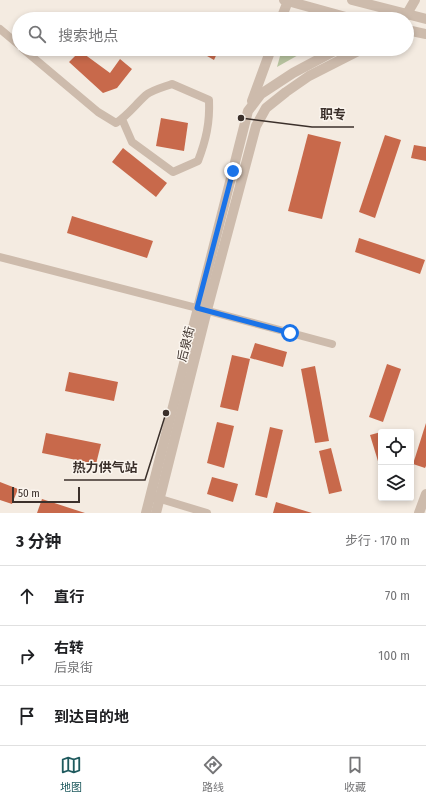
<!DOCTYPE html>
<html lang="zh">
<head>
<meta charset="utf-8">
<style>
	:root { --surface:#fff; --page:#f6f6f6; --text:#202124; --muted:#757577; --line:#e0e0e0; --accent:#1f5a5e }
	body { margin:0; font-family:"Fira Sans Condensed","Noto Sans SC",sans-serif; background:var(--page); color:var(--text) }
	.controls { position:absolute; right:12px; bottom:12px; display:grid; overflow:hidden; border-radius:4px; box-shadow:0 2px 6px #0003 }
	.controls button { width:36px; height:36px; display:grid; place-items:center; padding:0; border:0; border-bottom:1px solid var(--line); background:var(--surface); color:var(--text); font:20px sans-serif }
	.scale { position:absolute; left:12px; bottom:10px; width:68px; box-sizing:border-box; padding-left:4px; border:2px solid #3b302b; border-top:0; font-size:11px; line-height:14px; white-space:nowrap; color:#3b302b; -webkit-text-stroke:3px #fbf5ee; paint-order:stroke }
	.stop { position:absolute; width:12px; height:12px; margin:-9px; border:3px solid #1a73e8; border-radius:50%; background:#fff }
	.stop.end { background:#1a73e8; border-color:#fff; box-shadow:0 1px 4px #0008 }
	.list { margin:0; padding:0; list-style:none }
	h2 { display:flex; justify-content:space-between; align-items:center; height:52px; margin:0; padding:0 16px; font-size:17px }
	h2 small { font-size:13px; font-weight:400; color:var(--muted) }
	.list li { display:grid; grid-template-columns:26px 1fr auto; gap:12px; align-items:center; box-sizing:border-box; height:60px; padding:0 16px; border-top:1px solid var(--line) }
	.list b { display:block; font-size:15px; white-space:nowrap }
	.list p { margin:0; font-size:13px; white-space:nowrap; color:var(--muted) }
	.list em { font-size:13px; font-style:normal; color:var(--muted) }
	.icon { flex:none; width:22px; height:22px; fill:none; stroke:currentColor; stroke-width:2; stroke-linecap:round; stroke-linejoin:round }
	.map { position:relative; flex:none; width:426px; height:513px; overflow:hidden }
	.search { position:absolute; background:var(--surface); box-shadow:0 2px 6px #0003; left:12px; right:12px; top:12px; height:44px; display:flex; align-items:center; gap:10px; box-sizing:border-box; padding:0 14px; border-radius:22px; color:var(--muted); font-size:15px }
	.sheet { height:232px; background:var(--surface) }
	nav { display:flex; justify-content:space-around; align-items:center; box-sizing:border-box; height:56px; border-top:1px solid var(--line); background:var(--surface); font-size:11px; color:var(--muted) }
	nav a { display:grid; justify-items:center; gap:2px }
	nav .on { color:var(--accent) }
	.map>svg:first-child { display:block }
	.green { fill:#b8c4a0 }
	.building { fill:#c8694b }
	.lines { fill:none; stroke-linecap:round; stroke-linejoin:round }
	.minor { stroke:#cdbbac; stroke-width:8 }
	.tertiary { stroke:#cdbbac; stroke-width:10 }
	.route { stroke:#1a73e8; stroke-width:5 }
	.labels { text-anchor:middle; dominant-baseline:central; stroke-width:3; stroke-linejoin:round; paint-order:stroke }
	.street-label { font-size:12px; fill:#3b302b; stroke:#fbf5ee }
	.leader { fill:none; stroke:#3b302b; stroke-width:1.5 }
	.callout-dot { fill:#3b302b; stroke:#fbf5ee; stroke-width:1.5 }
	.callout-label { font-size:13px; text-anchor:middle; font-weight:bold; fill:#3b302b; stroke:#fbf5ee; stroke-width:3; stroke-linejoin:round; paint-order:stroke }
</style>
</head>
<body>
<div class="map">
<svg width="426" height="513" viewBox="0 0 426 513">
	<rect width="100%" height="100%" fill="#f4ebe1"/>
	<polygon class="green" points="282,49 309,49 277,67"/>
	<g class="building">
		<polygon points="195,49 219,49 214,60"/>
		<polygon points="80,51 110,73 120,59 132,69 117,88 103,93 69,62"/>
		<polygon points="161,118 188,123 184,151 156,146"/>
		<polygon points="308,134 341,142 322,219 288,211"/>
		<polygon points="385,135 401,140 375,218 359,212"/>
		<polygon points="414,145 426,147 426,161 411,158"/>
		<polygon points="123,148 167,183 156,197 112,162"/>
		<polygon points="72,216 153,241 147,258 67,233"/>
		<polygon points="359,238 425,260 420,274 355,252"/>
		<polygon points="255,343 287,352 283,367 250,358"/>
		<polygon points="232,355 250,359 238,411 220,407"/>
		<polygon points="387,364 401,369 383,422 369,417"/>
		<polygon points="315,366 329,441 315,443 301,369"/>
		<polygon points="69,372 118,382 114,401 65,391"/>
		<polygon points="217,422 234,426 224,468 207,463"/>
		<polygon points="426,423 426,466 425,468 413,464"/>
		<polygon points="270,427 283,430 267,498 255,495"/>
		<polygon points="381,432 381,471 370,435"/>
		<polygon points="46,433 101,444 96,464 42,453"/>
		<polygon points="331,448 342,491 329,494 319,451"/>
		<polygon points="212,477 238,484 233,502 207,494"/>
		<polygon points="0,482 18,489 12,504 0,500"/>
		<polygon points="42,499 85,513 37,513"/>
		<polygon points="276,502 312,513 273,513"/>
	</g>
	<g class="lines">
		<g class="minor">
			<polyline points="0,29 19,45"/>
			<path d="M23,49L98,112L116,123C128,115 135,105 146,95C152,90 164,87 172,84L209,100C210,123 206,140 198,161L173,172L132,142L122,119"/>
			<polyline points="0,257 197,308 332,344"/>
			<polyline points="154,497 207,513"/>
		</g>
		<g class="tertiary">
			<polyline points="284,0 353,19"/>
			<polyline points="352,0 426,19"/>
			<polyline points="281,19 288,1"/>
			<polyline points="404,19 415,0"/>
			<polyline points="407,30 426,34"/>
			<polyline points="252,101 271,49"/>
			<polyline points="146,513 248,111 261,94 293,73 338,49"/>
			<polyline points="156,513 207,310 256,126 266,108 286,92 309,76 362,49"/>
			<polyline points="419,513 426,494"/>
		</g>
	</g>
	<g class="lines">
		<polyline class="route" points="233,171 197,308 290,333"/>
	</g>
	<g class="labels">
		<g class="street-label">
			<text transform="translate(186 344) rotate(-76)">后泉街</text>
		</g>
	</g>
	<path class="leader" d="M241 118L312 127H354M166 413L145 480H64"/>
	<g class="callout-dot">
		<circle cx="241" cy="118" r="4"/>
		<circle cx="166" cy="413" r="4"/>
	</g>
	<g class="callout-label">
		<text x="333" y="119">职专</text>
		<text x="105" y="472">热力供气站</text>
	</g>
</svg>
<div class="controls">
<button><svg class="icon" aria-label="locate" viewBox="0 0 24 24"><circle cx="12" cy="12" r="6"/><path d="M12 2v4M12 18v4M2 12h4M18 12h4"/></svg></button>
<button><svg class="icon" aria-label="layers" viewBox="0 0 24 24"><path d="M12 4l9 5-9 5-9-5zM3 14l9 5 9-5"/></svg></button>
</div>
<div class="scale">50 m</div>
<div class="stop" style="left:290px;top:333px"></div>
<div class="stop end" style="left:233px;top:171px"></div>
<div class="search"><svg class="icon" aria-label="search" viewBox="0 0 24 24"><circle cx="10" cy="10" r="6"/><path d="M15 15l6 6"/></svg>搜索地点</div>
</div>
<section class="sheet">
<h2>3 分钟<small>步行 · 170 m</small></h2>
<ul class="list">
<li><svg class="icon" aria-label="ahead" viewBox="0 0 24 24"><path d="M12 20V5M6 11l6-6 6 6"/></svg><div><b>直行</b></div><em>70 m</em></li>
<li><svg class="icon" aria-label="right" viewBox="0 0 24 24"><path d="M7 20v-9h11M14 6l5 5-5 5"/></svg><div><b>右转</b><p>后泉街</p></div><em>100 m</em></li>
<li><svg class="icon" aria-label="arrive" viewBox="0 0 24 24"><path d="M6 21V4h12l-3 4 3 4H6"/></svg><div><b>到达目的地</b></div></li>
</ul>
</section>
<nav>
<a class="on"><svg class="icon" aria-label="map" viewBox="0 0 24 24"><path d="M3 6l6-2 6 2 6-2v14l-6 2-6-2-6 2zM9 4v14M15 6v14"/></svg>地图</a>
<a><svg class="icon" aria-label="directions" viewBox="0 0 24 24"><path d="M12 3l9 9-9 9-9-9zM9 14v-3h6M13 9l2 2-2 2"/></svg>路线</a>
<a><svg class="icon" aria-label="saved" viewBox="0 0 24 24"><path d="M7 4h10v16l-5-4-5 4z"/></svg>收藏</a>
</nav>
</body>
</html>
